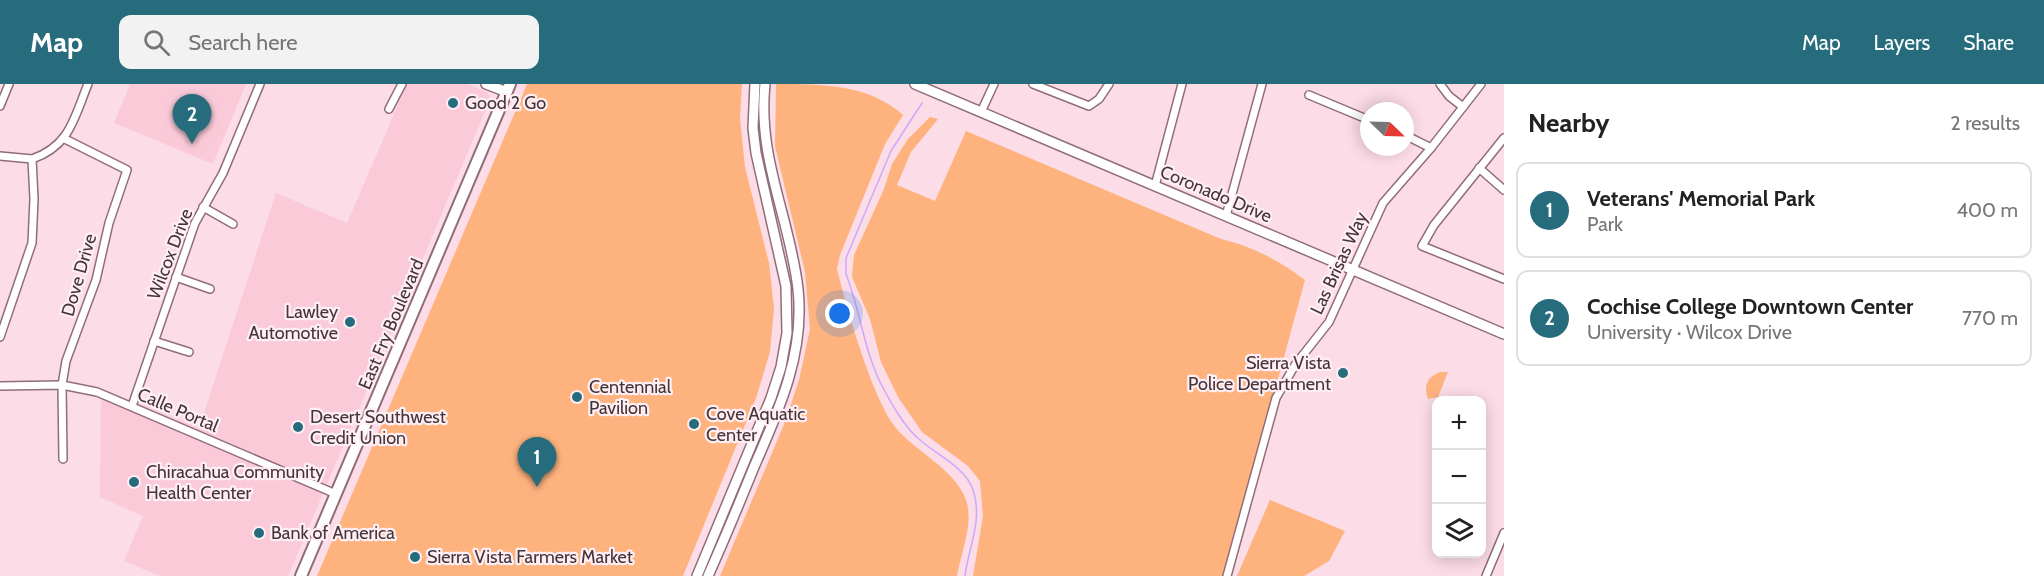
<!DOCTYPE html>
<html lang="en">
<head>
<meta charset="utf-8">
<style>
	:root { --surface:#fff; --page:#f2f2f2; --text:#222; --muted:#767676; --line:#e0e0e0; --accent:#276c7c }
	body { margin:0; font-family:Cabin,sans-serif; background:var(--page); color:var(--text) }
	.controls { position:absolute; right:18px; bottom:18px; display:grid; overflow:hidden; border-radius:12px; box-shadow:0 3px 15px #0003 }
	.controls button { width:54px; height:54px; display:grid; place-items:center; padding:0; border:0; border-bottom:2px solid var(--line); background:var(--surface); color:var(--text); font:30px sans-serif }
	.compass { position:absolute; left:1360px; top:18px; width:54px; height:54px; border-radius:50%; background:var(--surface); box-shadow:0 3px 15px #0003; rotate:113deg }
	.you { position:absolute; left:840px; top:230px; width:21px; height:21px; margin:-15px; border:4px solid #fff; border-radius:50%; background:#1a73e8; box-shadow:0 0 0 9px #1a73e833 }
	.badge { display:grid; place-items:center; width:39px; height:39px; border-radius:50%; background:var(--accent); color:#fff; font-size:20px; font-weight:700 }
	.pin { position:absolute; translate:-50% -50px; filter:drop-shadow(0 2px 3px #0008) }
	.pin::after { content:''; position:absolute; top:32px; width:21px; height:18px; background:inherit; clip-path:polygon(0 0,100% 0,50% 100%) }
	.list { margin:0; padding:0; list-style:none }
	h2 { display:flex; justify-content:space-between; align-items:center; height:78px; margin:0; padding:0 24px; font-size:26px }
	h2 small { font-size:20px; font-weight:400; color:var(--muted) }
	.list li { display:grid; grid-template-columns:39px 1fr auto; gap:18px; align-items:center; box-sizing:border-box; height:96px; margin:0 12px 12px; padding:0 12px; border:2px solid var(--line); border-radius:12px }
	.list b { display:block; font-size:22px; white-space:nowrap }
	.list p { margin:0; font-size:20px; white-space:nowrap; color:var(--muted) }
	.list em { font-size:20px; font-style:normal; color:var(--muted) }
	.icon { flex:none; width:33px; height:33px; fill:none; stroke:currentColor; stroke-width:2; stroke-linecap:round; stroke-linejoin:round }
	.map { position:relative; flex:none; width:1504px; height:492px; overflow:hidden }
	header { display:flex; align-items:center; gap:36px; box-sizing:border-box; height:84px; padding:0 30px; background:var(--accent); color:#fff }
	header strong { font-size:28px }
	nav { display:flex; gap:33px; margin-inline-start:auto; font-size:21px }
	.search { width:420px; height:54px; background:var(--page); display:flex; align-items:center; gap:15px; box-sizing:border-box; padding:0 21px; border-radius:12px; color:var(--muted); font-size:22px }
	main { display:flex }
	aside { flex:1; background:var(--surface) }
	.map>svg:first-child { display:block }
	.built { fill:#facad9 }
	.green { fill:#feb27e }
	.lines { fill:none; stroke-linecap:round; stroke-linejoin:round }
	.stream { stroke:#caaafe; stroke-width:1.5 }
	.minor-casing { stroke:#906d78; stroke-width:10 }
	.tertiary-casing { stroke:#906d78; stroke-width:12 }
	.secondary-casing { stroke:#906d78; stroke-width:14 }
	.minor { stroke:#fff; stroke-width:7 }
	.tertiary { stroke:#fff; stroke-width:9 }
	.secondary { stroke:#fff; stroke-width:10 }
	.poi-dot { fill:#276c7c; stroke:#ffeef3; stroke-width:2 }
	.labels { text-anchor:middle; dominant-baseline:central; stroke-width:4.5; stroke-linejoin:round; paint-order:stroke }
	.poi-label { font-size:18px; fill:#443539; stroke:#ffeef3; text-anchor:start }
	.street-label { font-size:18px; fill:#443539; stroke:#ffeef3 }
</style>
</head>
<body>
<header>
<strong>Map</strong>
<div class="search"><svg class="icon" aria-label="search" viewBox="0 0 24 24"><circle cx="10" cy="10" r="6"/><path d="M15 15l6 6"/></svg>Search here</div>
<nav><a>Map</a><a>Layers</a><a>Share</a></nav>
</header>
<main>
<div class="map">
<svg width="1504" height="492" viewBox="0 0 1504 492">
	<rect width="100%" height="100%" fill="#fcdce6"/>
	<g class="built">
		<polygon points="130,0 246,0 213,80 114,39"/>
		<polygon points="407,0 468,0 488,9 490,16 288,492 160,492 124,477 143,432 100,413 101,304 199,344 276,109 347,139"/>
	</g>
	<g class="green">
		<polygon points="527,0 742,0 740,35 745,83 769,179 774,224 770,268 756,314 683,492 317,492"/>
		<path d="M776,0C821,0 869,0 903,31L885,60L840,171L837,185C847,225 872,314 896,344C916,368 955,385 966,416C974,440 961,468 957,492H720L785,338L799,296L810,245L805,188L775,62Z"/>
		<path d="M930,33L938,35L911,68L897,101L935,117L966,47L1221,155C1252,162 1280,177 1305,196L1224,492H973L983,432L980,397L968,382L922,348L898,313L881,278L870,235L852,193L854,171L884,105L892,80L908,55Z"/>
		<path d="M1440,288H1448L1438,313L1428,315C1423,302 1427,293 1440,288Z"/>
		<polygon points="1270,416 1345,447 1329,477 1304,492 1237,492"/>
	</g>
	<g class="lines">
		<path class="stream" d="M922,19L891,67L846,174V190C860,226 864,266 881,300C891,319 904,343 920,356C951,382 981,388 976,438C974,456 967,474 965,492"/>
		<g class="minor-casing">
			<g id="minor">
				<polyline points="1033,0 1089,22 1099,15 1109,0"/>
				<polyline points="1440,0 1449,12 1463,23"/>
				<polyline points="1309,11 1369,36"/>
				<polyline points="0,22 9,0"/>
				<polyline points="389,25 402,0"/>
				<polyline points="981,28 994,0"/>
				<polyline points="1405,51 1431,64"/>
				<polyline points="1504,54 1434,141 1422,162 1504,195"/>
				<polyline points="0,72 32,75"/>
				<polyline points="1479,84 1504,106"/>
				<polyline points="1155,102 1182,0"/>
				<polyline points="203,123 233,140"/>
				<polyline points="1226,132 1262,0"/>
				<polyline points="176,193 210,205"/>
				<path d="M0,253L32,159L34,115L32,75C70,62 74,34 88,0"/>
				<polyline points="154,257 189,268"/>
				<polyline points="0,302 62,301 97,308 336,410"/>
				<polyline points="132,322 195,139 223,89 260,0"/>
				<polyline points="63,375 62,301 66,277 96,196 109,139 127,86 65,55"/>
				<polyline points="1227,492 1276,314 1295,281 1329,238 1383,119 1431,64 1481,0"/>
				<polyline points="1486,492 1504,449"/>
			</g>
		</g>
		<g class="tertiary-casing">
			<g id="tertiary">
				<polyline points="486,0 507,8"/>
				<polyline points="915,0 1504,250"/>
				<polyline points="697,492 771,314 781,283 787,249 786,202 756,69 753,44 755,0"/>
				<path d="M708,492C724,456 739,420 754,383C779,326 805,269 798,205C790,134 757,74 765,0"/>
			</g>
		</g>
		<g class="secondary-casing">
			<polyline id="secondary" points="301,492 510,0"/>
		</g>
		<use href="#minor" class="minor"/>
		<use href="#tertiary" class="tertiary"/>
		<use href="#secondary" class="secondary"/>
	</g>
	<g class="poi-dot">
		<circle cx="453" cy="19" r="6"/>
		<circle cx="350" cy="238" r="6"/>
		<circle cx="1343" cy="289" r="6"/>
		<circle cx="577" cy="313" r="6"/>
		<circle cx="694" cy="340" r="6"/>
		<circle cx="298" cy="343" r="6"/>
		<circle cx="134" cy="398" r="6"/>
		<circle cx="259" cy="449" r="6"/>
		<circle cx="415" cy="473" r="6"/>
	</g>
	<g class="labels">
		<g class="poi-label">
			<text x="465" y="19">Good 2 Go</text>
			<text x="338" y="228" text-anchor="end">Lawley<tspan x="338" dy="21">Automotive</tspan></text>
			<text x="1331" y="279" text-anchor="end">Sierra Vista<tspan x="1331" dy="21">Police Department</tspan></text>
			<text x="589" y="303">Centennial<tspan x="589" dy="21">Pavilion</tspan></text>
			<text x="706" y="330">Cove Aquatic<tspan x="706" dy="21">Center</tspan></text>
			<text x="310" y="333">Desert Southwest<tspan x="310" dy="21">Credit Union</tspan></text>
			<text x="146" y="388">Chiracahua Community<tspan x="146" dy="21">Health Center</tspan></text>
			<text x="271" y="449">Bank of America</text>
			<text x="427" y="473">Sierra Vista Farmers Market</text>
		</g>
		<g class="street-label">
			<text transform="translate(1216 110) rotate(23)">Coronado Drive</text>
			<text transform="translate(170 170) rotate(-69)">Wilcox Drive</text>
			<text transform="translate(1339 179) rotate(-65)">Las Brisas Way</text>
			<text transform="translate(79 191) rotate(-74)">Dove Drive</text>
			<text transform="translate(391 240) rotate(-67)">East Fry Boulevard</text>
			<text transform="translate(178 326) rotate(23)">Calle Portal</text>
		</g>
	</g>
</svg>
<div class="controls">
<button>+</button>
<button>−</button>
<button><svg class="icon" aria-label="layers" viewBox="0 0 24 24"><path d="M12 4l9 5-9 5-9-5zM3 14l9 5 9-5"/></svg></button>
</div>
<svg class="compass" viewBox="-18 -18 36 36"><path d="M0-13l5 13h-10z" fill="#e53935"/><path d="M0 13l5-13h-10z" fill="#767676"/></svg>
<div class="you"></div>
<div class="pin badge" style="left:537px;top:403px">1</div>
<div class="pin badge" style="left:192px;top:60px">2</div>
</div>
<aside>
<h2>Nearby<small>2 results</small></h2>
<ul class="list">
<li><span class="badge">1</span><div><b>Veterans' Memorial Park</b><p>Park</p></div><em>400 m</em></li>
<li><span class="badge">2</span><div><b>Cochise College Downtown Center</b><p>University · Wilcox Drive</p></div><em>770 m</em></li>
</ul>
</aside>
</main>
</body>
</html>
